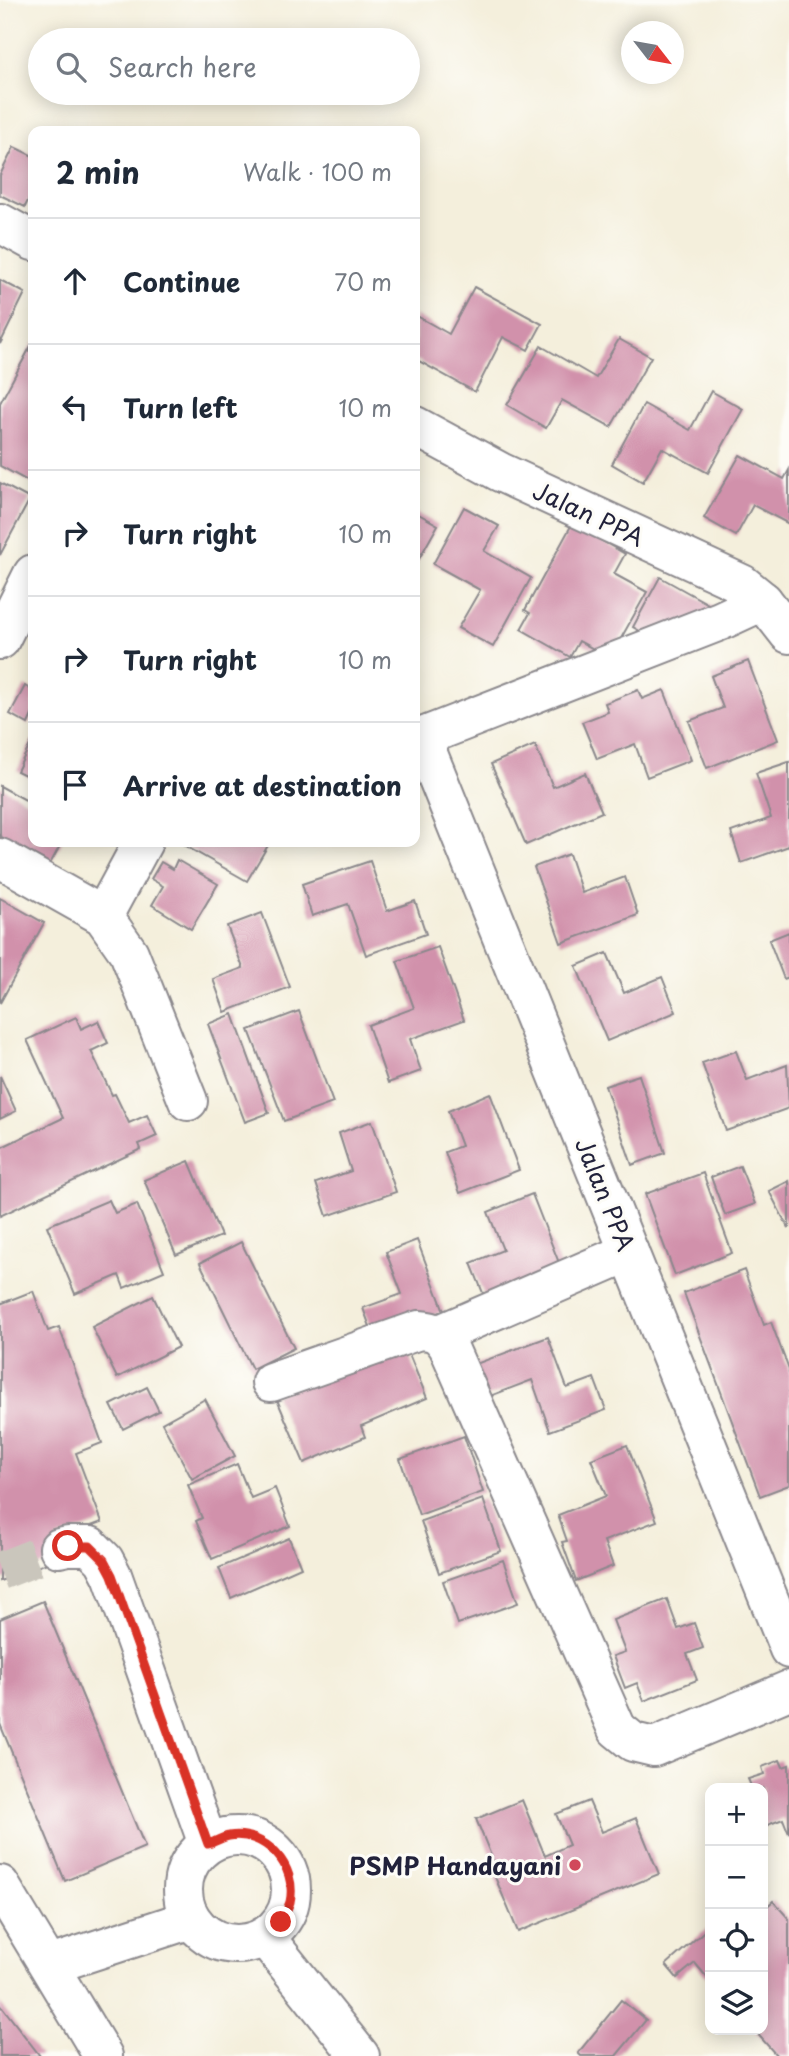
<!DOCTYPE html>
<html lang="en">
<head>
<meta charset="utf-8">
<style>
	:root { --surface:#fff; --page:#f6f6f7; --text:#1f2937; --muted:#747a83; --line:#e0e1e3 }
	body { margin:0; font-family:"Playpen Sans",sans-serif; background:var(--page); color:var(--text) }
	.controls { position:absolute; right:21px; bottom:21px; display:grid; overflow:hidden; border-radius:14px; box-shadow:0 4px 18px #0003 }
	.controls button { width:63px; height:63px; display:grid; place-items:center; padding:0; border:0; border-bottom:2px solid var(--line); background:var(--surface); color:var(--text); font:35px sans-serif }
	.compass { position:absolute; left:621px; top:21px; width:63px; height:63px; border-radius:50%; background:var(--surface); box-shadow:0 4px 18px #0003; rotate:121deg }
	.stop { position:absolute; width:21px; height:21px; margin:-16px; border:5px solid #d93025; border-radius:50%; background:#fff }
	.stop.end { background:#d93025; border-color:#fff; box-shadow:0 2px 7px #0008 }
	.list { margin:0; padding:0; list-style:none }
	h2 { display:flex; justify-content:space-between; align-items:center; height:91px; margin:0; padding:0 28px; font-size:30px }
	h2 small { font-size:23px; font-weight:400; color:var(--muted) }
	.list li { display:grid; grid-template-columns:46px 1fr auto; gap:21px; align-items:center; box-sizing:border-box; height:126px; padding:0 28px; border-top:2px solid var(--line) }
	.list b { display:block; font-size:26px; white-space:nowrap }
	.list em { font-size:23px; font-style:normal; color:var(--muted) }
	.icon { flex:none; width:38px; height:38px; fill:none; stroke:currentColor; stroke-width:2; stroke-linecap:round; stroke-linejoin:round }
	.map { position:relative; flex:none; width:789px; height:2056px; overflow:hidden }
	.search { position:absolute; background:var(--surface); box-shadow:0 4px 18px #0003; left:28px; top:28px; width:392px; height:77px; display:flex; align-items:center; gap:18px; box-sizing:border-box; padding:0 24px; border-radius:38px; color:var(--muted); font-size:26px }
	.panel { position:absolute; background:var(--surface); box-shadow:0 4px 18px #0003; left:28px; top:126px; width:392px; height:721px; border-radius:14px }
	.map>svg:first-child { display:block }
	.building { fill:#d191ab }
	.lines { fill:none; stroke-linecap:round; stroke-linejoin:round }
	.minor-tunnel { stroke:#cac6bc; stroke-width:38; stroke-dasharray:38 19; stroke-linecap:butt }
	.minor-casing { stroke:#8b888c; stroke-width:42 }
	.minor { stroke:#fff; stroke-width:38 }
	.route { stroke:#d93025; stroke-width:9 }
	.poi-dot { fill:#d1495b; stroke:#fdfcf7; stroke-width:2.5 }
	.labels { text-anchor:middle; dominant-baseline:central; stroke-width:6; stroke-linejoin:round; paint-order:stroke }
	.street-label { font-size:24px; fill:#22223b; stroke:#fdfcf7 }
	.poi-label { font-size:24px; font-weight:bold; fill:#22223b; stroke:#fdfcf7; text-anchor:end }
</style>
</head>
<body>
<div class="map">
<svg width="789" height="2056" viewBox="0 0 789 2056">
	<rect width="100%" height="100%" fill="#fdfcf7"/>
	<filter id="ink" filterUnits="userSpaceOnUse"><feTurbulence type="fractalNoise" baseFrequency=".0143" numOctaves="2"/><feDisplacementMap in="SourceGraphic" scale="14" xChannelSelector="R" yChannelSelector="G"/><feConvolveMatrix kernelMatrix="1 2 1 2 8 2 1 2 1" color-interpolation-filters="sRGB"/></filter>
	<filter id="wash" filterUnits="userSpaceOnUse"><feTurbulence type="fractalNoise" baseFrequency=".00686" numOctaves="4" result="noise"/><feDisplacementMap in="SourceGraphic" scale="28" xChannelSelector="R" yChannelSelector="G"/><feGaussianBlur stdDeviation="1.57" result="paint"/><feColorMatrix in="noise" values="0 0 0 0 0 0 0 0 0 0 0 0 0 0 0 0 0 1.4 0 .05"/><feComposite in="paint" operator="in"/></filter>
	<g filter="url(#wash)">
		<rect width="100%" height="100%" fill="#f4efdc"/>
		<g id="blocks">
			<g class="building">
				<polygon points="14,147 33,156 33,190 25,207 0,195 0,175"/>
				<polygon points="0,280 25,293 0,344"/>
				<polygon points="474,287 542,324 528,350 503,337 475,392 415,359 415,315 449,334"/>
				<polygon points="619,339 651,357 611,427 562,400 546,428 507,405 541,346 596,378"/>
				<polygon points="33,342 33,484 0,466 0,403"/>
				<polygon points="711,391 743,409 708,473 662,448 643,482 612,464 644,404 690,430"/>
				<polygon points="740,455 784,479 789,470 789,524 753,505 736,536 704,518"/>
				<polygon points="0,483 30,499 0,555"/>
				<polygon points="464,507 499,526 484,551 531,578 493,647 458,628 480,590 433,564"/>
				<polygon points="415,512 438,525 415,566"/>
				<polygon points="572,524 625,554 614,574 647,592 610,658 579,641 570,657 521,629 530,613 525,610"/>
				<polygon points="660,577 719,610 661,643 633,627"/>
				<polygon points="748,661 778,740 707,768 689,721 723,708 711,676"/>
				<polygon points="25,686 33,691 33,713 28,724 10,714"/>
				<polygon points="638,690 642,699 664,690 691,760 647,777 635,744 597,759 582,722 608,712 605,703"/>
				<polygon points="33,739 33,779 17,771"/>
				<polygon points="535,745 553,787 585,773 602,812 526,845 491,764"/>
				<polygon points="789,762 789,846 741,863 731,832 771,818 756,773"/>
				<polygon points="0,786 33,804 33,842 62,842 50,864 0,836"/>
				<polygon points="184,842 270,842 247,881 182,844"/>
				<polygon points="569,854 582,893 625,877 638,915 561,943 534,867"/>
				<polygon points="177,860 218,884 191,929 152,905 163,886 151,879 161,862 173,869"/>
				<polygon points="370,861 387,911 415,901 426,934 366,955 348,904 312,916 302,884"/>
				<polygon points="0,898 44,923 0,1003"/>
				<polygon points="262,913 290,987 225,1012 213,979 243,968 227,926"/>
				<polygon points="789,932 789,977 784,979 769,940"/>
				<polygon points="438,947 464,1020 410,1039 421,1071 388,1083 368,1025 414,1008 397,961"/>
				<polygon points="607,953 624,993 662,977 676,1012 607,1041 576,966"/>
				<polygon points="299,1011 333,1103 284,1121 249,1030"/>
				<polygon points="233,1014 269,1113 245,1122 208,1024"/>
				<polygon points="76,1017 81,1029 98,1021 108,1043 91,1051 112,1095 115,1094 129,1123 147,1115 157,1136 139,1144 141,1149 0,1216 0,1148 63,1118 27,1040"/>
				<polygon points="736,1051 747,1080 787,1065 789,1108 726,1131 702,1063"/>
				<polygon points="639,1075 665,1153 632,1165 605,1086"/>
				<polygon points="0,1076 16,1111 0,1119"/>
				<polygon points="490,1093 519,1170 460,1193 445,1152 461,1146 448,1111"/>
				<polygon points="372,1121 396,1192 327,1216 316,1183 351,1171 339,1133"/>
				<polygon points="189,1161 221,1236 176,1255 144,1180"/>
				<polygon points="740,1166 755,1204 725,1215 711,1177"/>
				<polygon points="703,1173 732,1253 675,1275 645,1194"/>
				<polygon points="789,1181 789,1229 769,1191"/>
				<polygon points="532,1194 561,1268 485,1298 471,1263 503,1250 488,1212"/>
				<polygon points="109,1200 115,1213 137,1204 164,1271 124,1288 119,1275 75,1294 47,1226"/>
				<polygon points="417,1240 444,1311 374,1337 363,1308 402,1294 386,1252"/>
				<polygon points="241,1242 294,1348 252,1369 200,1263"/>
				<polygon points="744,1270 764,1325 771,1322 789,1370 789,1485 760,1496 684,1293"/>
				<polygon points="33,1291 48,1331 59,1327 102,1443 76,1453 102,1522 56,1539 63,1557 0,1581 0,1304"/>
				<polygon points="153,1296 178,1347 117,1378 92,1327"/>
				<polygon points="548,1337 567,1388 594,1378 606,1410 550,1431 532,1380 485,1398 473,1365"/>
				<polygon points="404,1342 427,1398 361,1426 365,1437 304,1463 275,1395"/>
				<polygon points="147,1387 159,1411 123,1429 111,1405"/>
				<polygon points="205,1399 235,1456 192,1479 162,1423"/>
				<polygon points="464,1436 483,1492 419,1515 400,1459"/>
				<polygon points="627,1445 657,1521 604,1541 613,1566 576,1581 562,1542 567,1541 558,1515 606,1496 591,1459"/>
				<polygon points="237,1464 251,1498 275,1488 290,1526 212,1559 196,1521 202,1518 188,1485"/>
				<polygon points="483,1499 501,1551 439,1573 421,1521"/>
				<polygon points="289,1538 301,1567 231,1598 219,1568"/>
				<polygon points="503,1560 518,1603 458,1624 443,1581"/>
				<polygon points="667,1599 678,1629 694,1623 703,1648 687,1654 697,1680 644,1701 637,1683 625,1688 613,1656 625,1652 613,1620"/>
				<polygon points="43,1601 145,1847 65,1881 0,1724 0,1619"/>
				<polygon points="780,1760 783,1767 789,1765 789,1834 783,1819 765,1826 763,1819 763,1788 752,1788 748,1779 764,1774 762,1767"/>
				<polygon points="522,1800 545,1856 569,1845 556,1814 589,1801 602,1832 636,1818 659,1874 518,1932 495,1877 499,1875 476,1819"/>
				<polygon points="773,1901 789,1919 789,2056 777,2056 754,2030 763,2030 763,1910"/>
				<polygon points="710,1926 710,1981 695,1963 677,1978 666,1965"/>
				<polygon points="621,2000 646,2020 616,2056 581,2056 578,2053"/>
				<polygon points="0,2004 40,2056 0,2056"/>
			</g>
		</g>
	</g>
	<g filter="url(#ink)">
		<use href="#blocks" fill-opacity="0" stroke="#8b888c" stroke-width="2"/>
		<g class="lines">
			<polyline class="minor-tunnel" points="0,1571 59,1548"/>
			<g class="minor-casing">
				<g id="minor">
					<polyline points="0,223 33,241"/>
					<polyline points="415,426 500,472 742,584 763,601 789,634"/>
					<polyline points="0,640 33,574"/>
					<polyline points="422,739 789,1649"/>
					<polyline points="415,740 720,621 763,601"/>
					<polyline points="0,858 103,916 129,953 188,1101"/>
					<polyline points="103,916 143,842"/>
					<polyline points="440,1334 629,1252"/>
					<path d="M271,1382L419,1330C435,1331 439,1333 448,1346L617,1729L633,1742L654,1747L789,1690"/>
					<polyline points="59,1548 68,1546 90,1546 104,1560 112,1575 208,1844"/>
					<circle cx="237" cy="1890" r="54"/>
					<polyline points="0,1885 103,2056"/>
					<polyline points="265,1937 360,2056"/>
					<polyline points="50,1965 191,1919"/>
				</g>
			</g>
			<use href="#minor" class="minor"/>
		</g>
	</g>
	<g class="lines" filter="url(#ink)">
		<path class="route" d="M68,1546H90L104,1560L112,1575L208,1844C215,1842 222,1837 229,1836C265,1830 298,1866 290,1902C288,1908 284,1916 281,1922"/>
	</g>
	<circle class="poi-dot" cx="575" cy="1865" r="7"/>
	<g class="labels">
		<g class="street-label">
			<text transform="translate(589 513) rotate(25)">Jalan PPA</text>
			<text transform="translate(606 1194) rotate(68)">Jalan PPA</text>
		</g>
		<g class="poi-label">
			<text x="561" y="1865">PSMP Handayani</text>
		</g>
	</g>
</svg>
<div class="controls">
<button>+</button>
<button>−</button>
<button><svg class="icon" aria-label="locate" viewBox="0 0 24 24"><circle cx="12" cy="12" r="6"/><path d="M12 2v4M12 18v4M2 12h4M18 12h4"/></svg></button>
<button><svg class="icon" aria-label="layers" viewBox="0 0 24 24"><path d="M12 4l9 5-9 5-9-5zM3 14l9 5 9-5"/></svg></button>
</div>
<svg class="compass" viewBox="-18 -18 36 36"><path d="M0-13l5 13h-10z" fill="#e53935"/><path d="M0 13l5-13h-10z" fill="#747a83"/></svg>
<div class="stop" style="left:68px;top:1546px"></div>
<div class="stop end" style="left:281px;top:1922px"></div>
<div class="search"><svg class="icon" aria-label="search" viewBox="0 0 24 24"><circle cx="10" cy="10" r="6"/><path d="M15 15l6 6"/></svg>Search here</div>
<section class="panel">
<h2>2 min<small>Walk · 100 m</small></h2>
<ul class="list">
<li><svg class="icon" aria-label="ahead" viewBox="0 0 24 24"><path d="M12 20V5M6 11l6-6 6 6"/></svg><div><b>Continue</b></div><em>70 m</em></li>
<li><svg class="icon" aria-label="left" viewBox="0 0 24 24"><path d="M17 20v-9H6M10 6l-5 5 5 5"/></svg><div><b>Turn left</b></div><em>10 m</em></li>
<li><svg class="icon" aria-label="right" viewBox="0 0 24 24"><path d="M7 20v-9h11M14 6l5 5-5 5"/></svg><div><b>Turn right</b></div><em>10 m</em></li>
<li><svg class="icon" aria-label="right" viewBox="0 0 24 24"><path d="M7 20v-9h11M14 6l5 5-5 5"/></svg><div><b>Turn right</b></div><em>10 m</em></li>
<li><svg class="icon" aria-label="arrive" viewBox="0 0 24 24"><path d="M6 21V4h12l-3 4 3 4H6"/></svg><div><b>Arrive at destination</b></div></li>
</ul>
</section>
</div>
</body>
</html>
